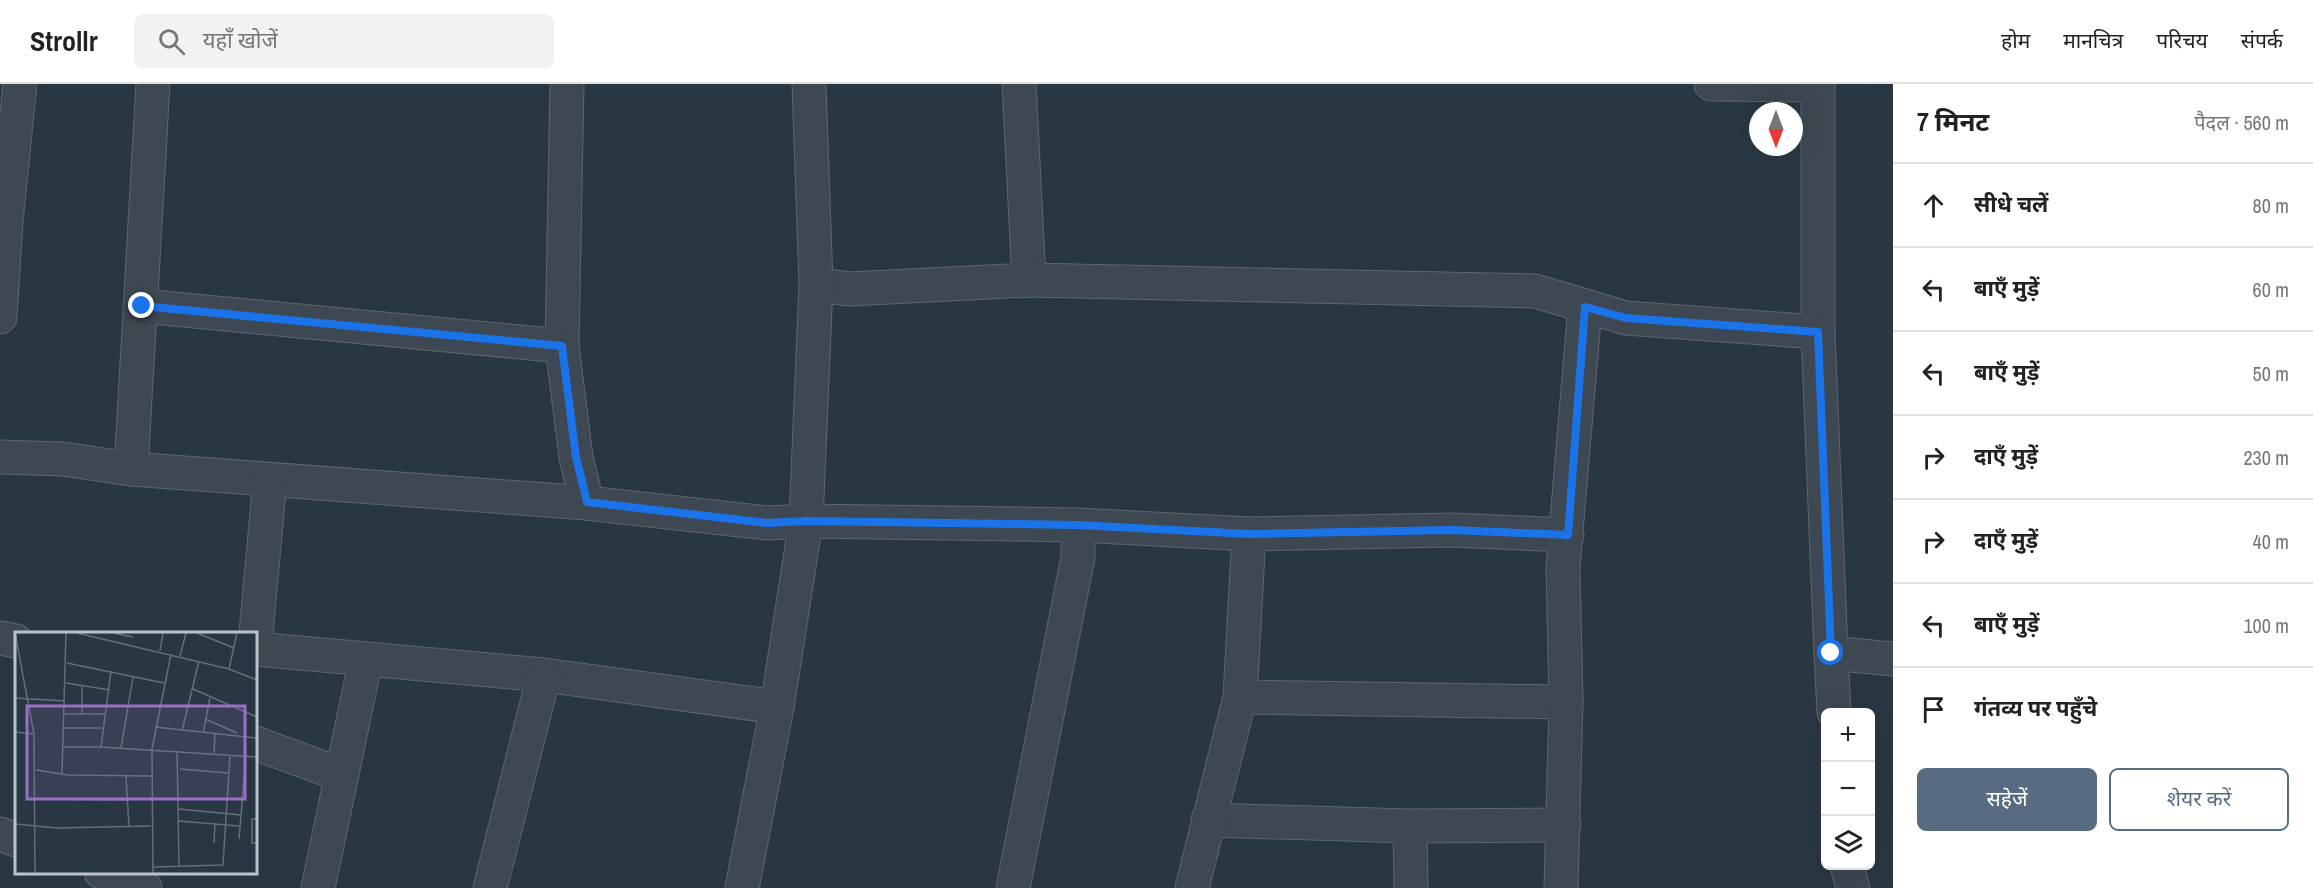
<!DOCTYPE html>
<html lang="hi">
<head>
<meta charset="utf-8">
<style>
	:root { --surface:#fff; --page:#f2f2f2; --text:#222; --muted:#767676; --line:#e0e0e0; --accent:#576c80 }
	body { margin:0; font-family:"Archivo Narrow","Noto Sans Devanagari",sans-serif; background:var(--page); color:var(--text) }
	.controls { position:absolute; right:18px; bottom:18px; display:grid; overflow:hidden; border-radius:9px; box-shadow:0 6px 24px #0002 }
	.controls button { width:54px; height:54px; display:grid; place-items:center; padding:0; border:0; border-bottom:2px solid var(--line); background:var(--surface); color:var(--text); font:30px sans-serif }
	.compass { position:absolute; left:1749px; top:18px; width:54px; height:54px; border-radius:50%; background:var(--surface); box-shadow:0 6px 24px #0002; rotate:180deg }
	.stop { position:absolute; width:18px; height:18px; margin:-14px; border:4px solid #1a73e8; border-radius:50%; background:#fff }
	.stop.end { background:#1a73e8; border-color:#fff; box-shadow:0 2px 6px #0008 }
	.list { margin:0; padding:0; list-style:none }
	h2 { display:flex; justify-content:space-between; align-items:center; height:78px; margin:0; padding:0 24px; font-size:26px }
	h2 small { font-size:20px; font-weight:400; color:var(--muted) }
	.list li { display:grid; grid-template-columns:39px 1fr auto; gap:18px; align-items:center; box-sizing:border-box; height:84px; padding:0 24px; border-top:2px solid var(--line) }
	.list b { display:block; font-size:22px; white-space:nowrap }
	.list em { font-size:20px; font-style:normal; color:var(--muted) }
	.actions { display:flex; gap:12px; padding:18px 24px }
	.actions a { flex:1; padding:14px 0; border:2px solid var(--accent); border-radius:9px; text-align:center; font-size:21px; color:var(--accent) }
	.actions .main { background:var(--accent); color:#fff }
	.icon { flex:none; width:33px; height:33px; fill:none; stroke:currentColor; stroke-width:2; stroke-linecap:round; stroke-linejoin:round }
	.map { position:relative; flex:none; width:1893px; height:804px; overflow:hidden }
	header { display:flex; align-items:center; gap:36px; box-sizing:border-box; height:84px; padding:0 30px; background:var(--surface); border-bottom:2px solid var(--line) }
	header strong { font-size:28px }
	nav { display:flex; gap:33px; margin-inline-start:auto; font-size:21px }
	.search { width:420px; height:54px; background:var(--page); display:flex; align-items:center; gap:15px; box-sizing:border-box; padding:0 21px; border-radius:9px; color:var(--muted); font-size:22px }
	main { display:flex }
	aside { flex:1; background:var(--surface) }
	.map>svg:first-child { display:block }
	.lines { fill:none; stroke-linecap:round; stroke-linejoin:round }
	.minor-casing { stroke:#5b666f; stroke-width:35 }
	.minor { stroke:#3d4852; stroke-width:33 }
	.route { stroke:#1a73e8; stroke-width:8 }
	.inset-road { fill:none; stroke:#626f79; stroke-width:1.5 }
	.view { fill:#9770c5; fill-opacity:0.15; stroke:#9770c5; stroke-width:3 }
	.inset-edge { fill:none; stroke:#bac3cc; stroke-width:3 }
</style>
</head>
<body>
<header>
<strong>Strollr</strong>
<div class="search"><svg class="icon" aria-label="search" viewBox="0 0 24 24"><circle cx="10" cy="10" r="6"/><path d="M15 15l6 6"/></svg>यहाँ खोजें</div>
<nav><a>होम</a><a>मानचित्र</a><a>परिचय</a><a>संपर्क</a></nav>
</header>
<main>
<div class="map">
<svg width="1893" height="804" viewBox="0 0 1893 804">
	<rect width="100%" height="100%" fill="#283742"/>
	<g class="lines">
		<g class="minor-casing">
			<g id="minor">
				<polyline points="567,0 562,262 576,373 587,419"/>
				<polyline points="1019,0 1029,196"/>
				<polyline points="1711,0 1818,1"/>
				<polyline points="1818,0 1818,248 1831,569 1893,575"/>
				<polyline points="816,201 850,205 1029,196 1535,207 1626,234 1818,248"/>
				<polyline points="142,222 562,262"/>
				<polyline points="0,233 6,137 20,0"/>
				<polyline points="0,373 63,375 131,385 587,419 767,439 806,437 1078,441 1249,450"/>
				<polyline points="131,385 153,0"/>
				<polyline points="0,554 16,557"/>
				<polyline points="255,560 270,396"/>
				<polyline points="255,565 544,591 777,623"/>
				<polyline points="1831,569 1834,628"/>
				<polyline points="1240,613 1566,618"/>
				<polyline points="255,659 342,691"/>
				<polyline points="1208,736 1410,742 1564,741"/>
				<polyline points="1410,742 1411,804"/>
				<polyline points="0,750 16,756"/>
				<polyline points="1847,782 1853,804"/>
				<polyline points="101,788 145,804"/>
				<polyline points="318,804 366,575"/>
				<polyline points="490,804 544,591"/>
				<polyline points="742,804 777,623 806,437 816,201 809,0"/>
				<polyline points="1013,804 1078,473 1078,441"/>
				<polyline points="1192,804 1240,613 1249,450 1452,446 1567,451"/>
				<polyline points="1561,804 1566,618 1563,483 1585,223"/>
			</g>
		</g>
		<use href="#minor" class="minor"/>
	</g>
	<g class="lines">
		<polyline class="route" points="142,222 562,262 576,373 587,418 767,439 806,437 1078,441 1249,450 1452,446 1568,451 1585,223 1626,234 1818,248 1831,569"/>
	</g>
	<g transform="translate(15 548)">
		<rect width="242" height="242" fill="#283742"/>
		<path class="inset-road" d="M0,1L19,102M62,1L214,37L242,48M98,1L118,5M182,1L219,16M145,19L148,1M165,24L171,1M52,31L149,51M214,37L222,1M51,51L95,58M67,53V82M178,57L242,85M0,66L50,69M50,82H91M190,87L222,101M140,95L242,106M49,96H87M167,99L184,29M0,100L19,102L20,241M188,101L195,66M49,115H86L96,39M86,115L241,125M106,116L118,45M162,119L164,234M199,121L200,102M165,137L213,141M21,138L53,143L136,144M47,141L51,1M111,144L114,195M21,167L112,168M164,177L226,183M242,187H237V211H242M164,189L224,194M0,192L42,196L136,194M224,207L231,124M199,211L200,192M138,235L208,233L215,123M138,241L137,117L156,22"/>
		<path class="view" d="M12,74H230V167H12Z"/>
		<rect width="242" height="242" class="inset-edge"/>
	</g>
</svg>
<div class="controls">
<button>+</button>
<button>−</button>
<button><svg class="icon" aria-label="layers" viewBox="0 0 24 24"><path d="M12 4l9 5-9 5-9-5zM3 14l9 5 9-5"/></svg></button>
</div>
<svg class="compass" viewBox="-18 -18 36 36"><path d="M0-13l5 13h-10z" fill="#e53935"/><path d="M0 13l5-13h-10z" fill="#767676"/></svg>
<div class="stop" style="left:1831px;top:569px"></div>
<div class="stop end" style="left:142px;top:222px"></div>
</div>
<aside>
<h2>7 मिनट<small>पैदल · 560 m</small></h2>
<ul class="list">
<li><svg class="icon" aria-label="ahead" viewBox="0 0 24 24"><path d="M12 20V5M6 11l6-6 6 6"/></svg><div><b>सीधे चलें</b></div><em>80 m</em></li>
<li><svg class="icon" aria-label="left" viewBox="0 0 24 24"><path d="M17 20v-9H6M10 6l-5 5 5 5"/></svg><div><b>बाएँ मुड़ें</b></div><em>60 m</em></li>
<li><svg class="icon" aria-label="left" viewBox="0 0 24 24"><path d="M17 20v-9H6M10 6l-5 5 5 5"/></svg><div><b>बाएँ मुड़ें</b></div><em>50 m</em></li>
<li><svg class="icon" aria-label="right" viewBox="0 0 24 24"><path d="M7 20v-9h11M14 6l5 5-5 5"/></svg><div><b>दाएँ मुड़ें</b></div><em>230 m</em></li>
<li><svg class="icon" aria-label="right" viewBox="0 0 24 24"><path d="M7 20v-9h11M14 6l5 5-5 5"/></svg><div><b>दाएँ मुड़ें</b></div><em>40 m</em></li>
<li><svg class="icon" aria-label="left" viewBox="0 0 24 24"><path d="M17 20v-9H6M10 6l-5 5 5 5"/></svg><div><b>बाएँ मुड़ें</b></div><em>100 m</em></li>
<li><svg class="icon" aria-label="arrive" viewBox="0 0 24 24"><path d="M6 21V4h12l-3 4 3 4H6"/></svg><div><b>गंतव्य पर पहुँचे</b></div></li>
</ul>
<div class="actions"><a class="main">सहेजें</a><a>शेयर करें</a></div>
</aside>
</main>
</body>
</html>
